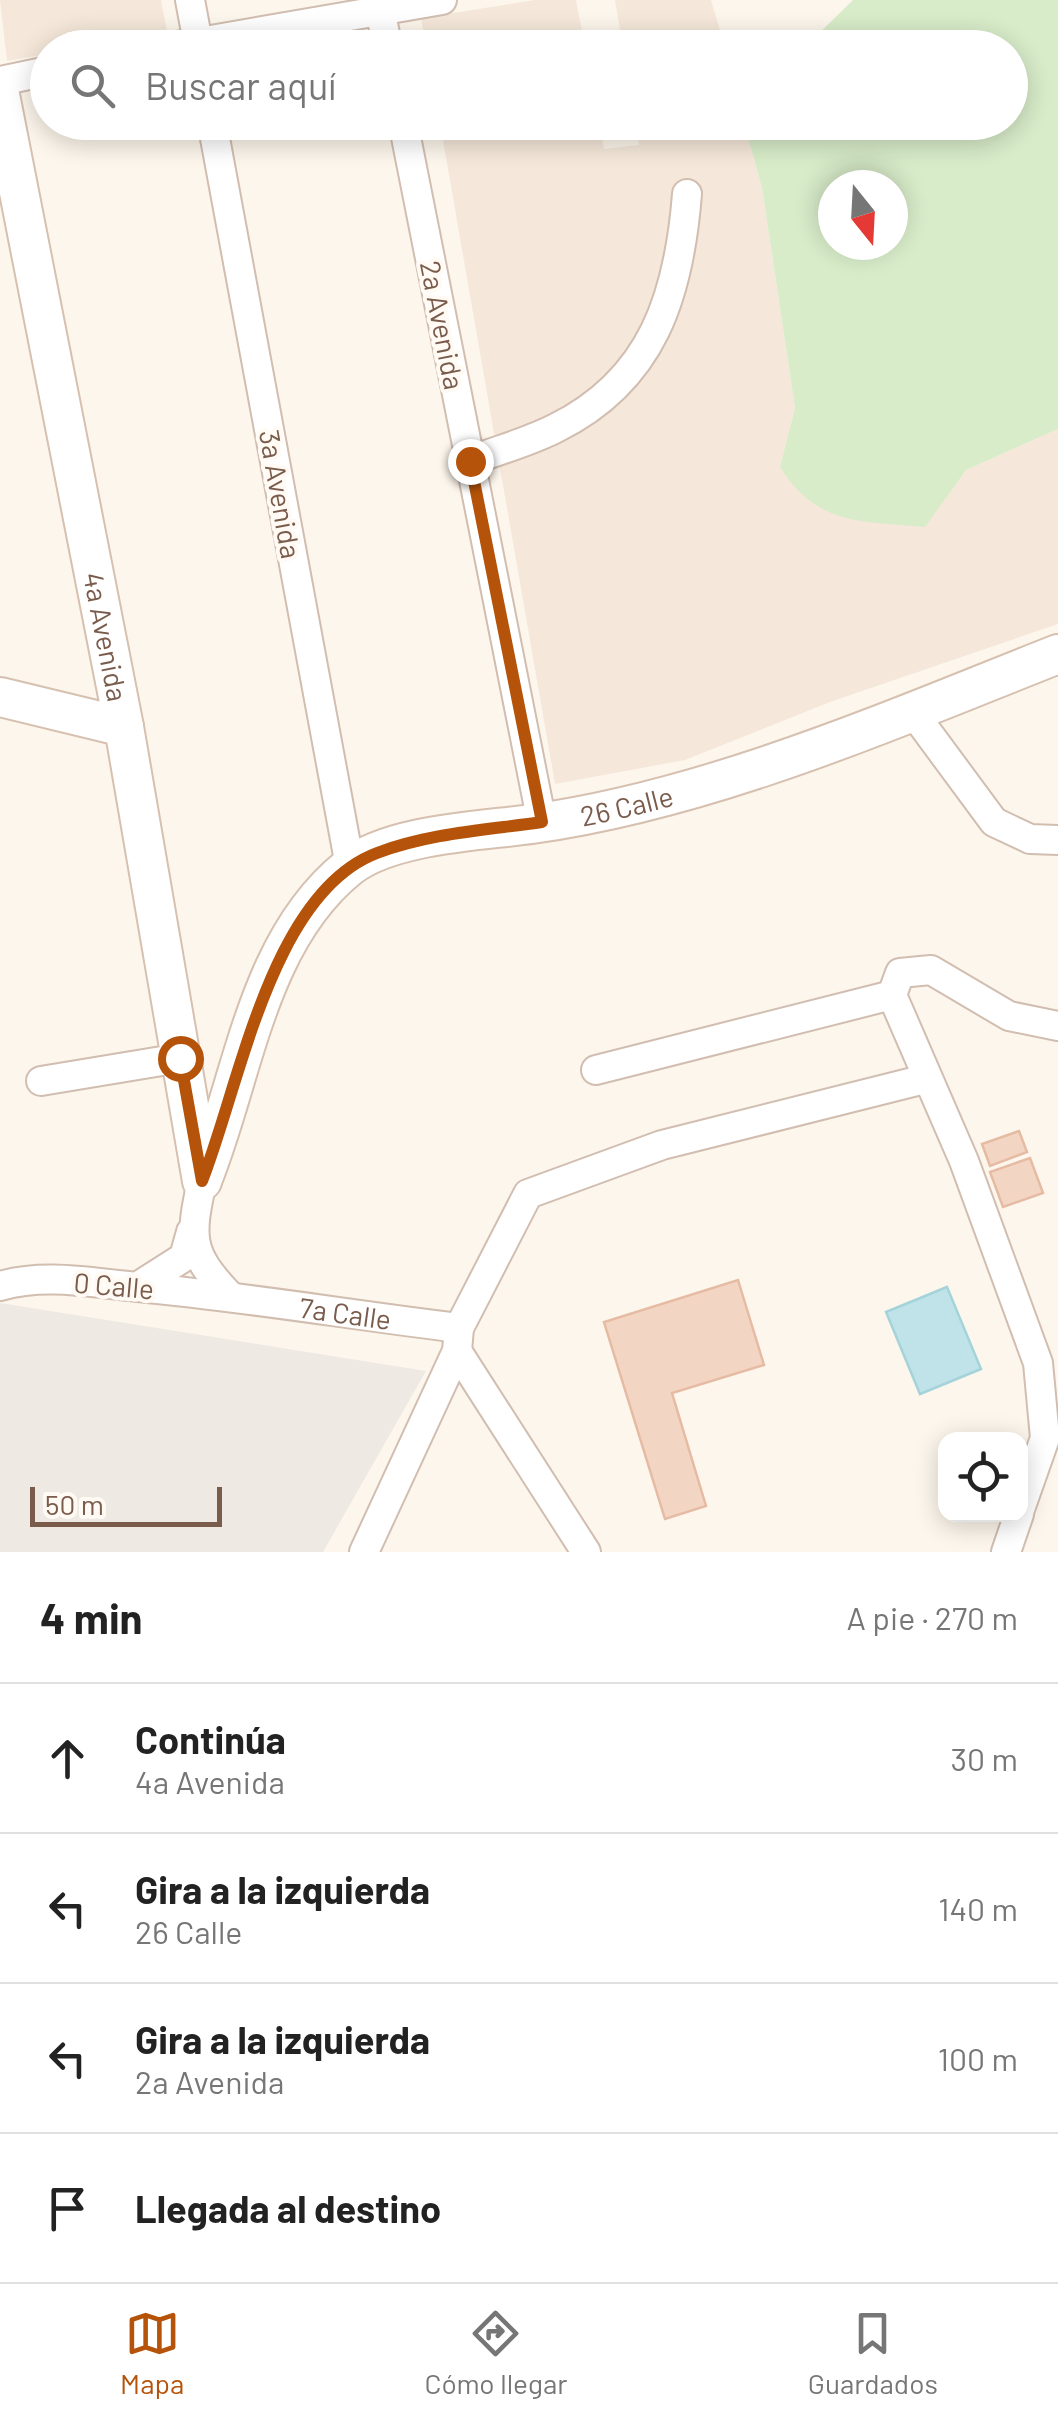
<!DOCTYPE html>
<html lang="es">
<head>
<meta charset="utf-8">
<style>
	:root { --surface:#fff; --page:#f2f2f2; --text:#222; --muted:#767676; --line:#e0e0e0; --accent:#b45309 }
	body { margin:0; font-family:Barlow,sans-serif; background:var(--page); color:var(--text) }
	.controls { position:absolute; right:30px; bottom:30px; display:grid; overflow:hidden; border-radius:20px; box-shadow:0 5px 25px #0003 }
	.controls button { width:90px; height:90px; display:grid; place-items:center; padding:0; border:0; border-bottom:2px solid var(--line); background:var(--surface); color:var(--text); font:50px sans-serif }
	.compass { position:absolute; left:818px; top:170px; width:90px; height:90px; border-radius:50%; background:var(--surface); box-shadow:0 5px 25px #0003; rotate:162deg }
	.scale { position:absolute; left:30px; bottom:25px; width:192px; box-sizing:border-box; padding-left:10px; border:5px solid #7a5c4d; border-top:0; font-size:28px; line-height:35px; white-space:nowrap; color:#7a5c4d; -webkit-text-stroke:8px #fffaf3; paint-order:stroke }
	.stop { position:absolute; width:30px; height:30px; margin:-22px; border:8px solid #b45309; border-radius:50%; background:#fff }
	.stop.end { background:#b45309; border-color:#fff; box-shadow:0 2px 10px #0008 }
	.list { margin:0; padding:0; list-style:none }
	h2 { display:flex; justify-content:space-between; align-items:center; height:130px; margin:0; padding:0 40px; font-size:42px }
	h2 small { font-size:32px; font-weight:400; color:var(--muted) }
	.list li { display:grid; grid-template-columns:65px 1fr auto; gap:30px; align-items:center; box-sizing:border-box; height:150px; padding:0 40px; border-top:2px solid var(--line) }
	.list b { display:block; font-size:38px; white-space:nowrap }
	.list p { margin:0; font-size:32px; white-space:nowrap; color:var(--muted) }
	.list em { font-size:32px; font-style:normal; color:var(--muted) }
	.icon { flex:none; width:55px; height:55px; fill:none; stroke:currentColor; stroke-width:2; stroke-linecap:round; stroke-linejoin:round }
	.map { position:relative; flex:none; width:1058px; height:1552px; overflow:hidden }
	.search { position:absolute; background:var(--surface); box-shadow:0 5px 25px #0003; left:30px; right:30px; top:30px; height:110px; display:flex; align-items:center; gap:25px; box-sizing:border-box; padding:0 35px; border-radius:55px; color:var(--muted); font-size:38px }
	.sheet { height:730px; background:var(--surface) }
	nav { display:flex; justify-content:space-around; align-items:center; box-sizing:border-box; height:140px; border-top:2px solid var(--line); background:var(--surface); font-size:28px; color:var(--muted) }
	nav a { display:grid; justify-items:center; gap:5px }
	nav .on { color:var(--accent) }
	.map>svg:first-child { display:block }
	.residential { fill:#f5e8da }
	.industrial { fill:#efe9e4 }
	.green { fill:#d8ecc9; fill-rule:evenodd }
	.water { fill:#bfe3e8; stroke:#a5d3da; stroke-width:2.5 }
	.building { fill:#f3d5c3; stroke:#e6bba3; stroke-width:2.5 }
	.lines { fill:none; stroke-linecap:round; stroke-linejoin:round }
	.street-casing { stroke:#d1beb0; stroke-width:32 }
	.secondary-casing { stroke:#d6c0b0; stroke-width:42 }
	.street { stroke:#fff; stroke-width:28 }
	.secondary { stroke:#fff; stroke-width:38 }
	.route { stroke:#b45309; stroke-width:12 }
	.labels { text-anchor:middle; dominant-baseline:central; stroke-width:8; stroke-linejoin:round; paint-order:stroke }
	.street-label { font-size:28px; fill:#7a5c4d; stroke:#fffaf3 }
</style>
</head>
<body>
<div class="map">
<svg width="1058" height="1552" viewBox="0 0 1058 1552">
	<rect width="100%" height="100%" fill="#fdf6ec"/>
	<g class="residential">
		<polygon points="0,0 161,0 167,31 81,47 48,48 47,54 7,61"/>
		<polygon points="535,0 576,0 585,47 426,47 421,18"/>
		<polygon points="615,0 711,0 725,47 623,47"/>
		<polygon points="440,123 599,123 604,149 639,145 636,123 744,123 762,188 795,408 780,467 924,527 966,470 1058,429 1058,624 830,702 685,760 555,784"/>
	</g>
	<polygon class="industrial" points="0,1303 426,1371 323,1552 0,1552"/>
	<path class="green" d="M853,0H1058V429L966,470L925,527C861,521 817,526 780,467L795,408L762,188L744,123L1010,122V48L805,47ZM833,185H893V245H833Z"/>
	<polygon class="water" points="947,1287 981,1369 920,1394 886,1312"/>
	<g class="building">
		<polygon points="1019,1131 1027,1152 990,1166 982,1144"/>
		<polygon points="1030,1158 1043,1193 1003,1207 990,1172"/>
		<polygon points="738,1280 764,1365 672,1393 706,1506 665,1519 604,1322"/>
	</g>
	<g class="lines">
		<g class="street-casing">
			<g id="street">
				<polyline points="190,0 199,48"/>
				<polyline points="378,0 388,48"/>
				<polyline points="165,48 442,0"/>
				<polyline points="0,81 48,71"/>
				<polyline points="212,122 350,866"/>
				<polyline points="403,122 542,823"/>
				<path d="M470,461C498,450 529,442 556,428C653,380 679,295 687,194"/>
				<polyline points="912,711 994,822 1030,839 1058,840"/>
				<polyline points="596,1070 892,995"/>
				<polyline points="41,1081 180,1058"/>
				<path d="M202,1181C190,1237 188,1252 229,1295"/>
				<path id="s1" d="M0,1286C46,1273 91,1283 138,1287C245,1297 352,1315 459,1328"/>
				<polyline points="137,1287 184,1257 191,1232"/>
				<polyline points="457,1351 586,1552"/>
				<polyline points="1020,1509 1045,1438 1038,1363 964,1161 892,995 900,973 931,970 1009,1016 1058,1026"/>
				<polyline points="364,1552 457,1351 459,1328 528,1194 662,1145 925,1079"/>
				<polyline points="1006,1552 1019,1514"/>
			</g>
		</g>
		<g class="secondary-casing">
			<g id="secondary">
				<path id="s2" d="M0,95L124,727L202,1181"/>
				<polyline points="0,697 124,727"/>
				<path id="s3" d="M203,1178C244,1075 257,941 349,867C391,834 480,831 532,824C711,799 891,720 1058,654"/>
			</g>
		</g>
		<use href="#street" class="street"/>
		<use href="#secondary" class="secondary"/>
	</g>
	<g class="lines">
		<path class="route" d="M180,1058L202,1181C240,1085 271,893 377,853C430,833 487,830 542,822L470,461"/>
	</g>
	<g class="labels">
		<g class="street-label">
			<text transform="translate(443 325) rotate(79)">2a Avenida</text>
			<text transform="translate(281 494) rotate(80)">3a Avenida</text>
			<text stroke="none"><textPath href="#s2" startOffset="552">4a Avenida</textPath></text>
			<text stroke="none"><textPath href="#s3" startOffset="635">26 Calle</textPath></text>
			<text transform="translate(114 1285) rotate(5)">0 Calle</text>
			<text stroke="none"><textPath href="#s1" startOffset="348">7a Calle</textPath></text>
		</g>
	</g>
</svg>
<div class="controls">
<button><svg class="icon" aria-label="locate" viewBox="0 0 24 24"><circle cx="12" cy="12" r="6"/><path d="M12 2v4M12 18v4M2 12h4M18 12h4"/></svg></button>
</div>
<svg class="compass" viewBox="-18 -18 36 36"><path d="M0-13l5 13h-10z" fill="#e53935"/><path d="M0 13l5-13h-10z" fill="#767676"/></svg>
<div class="scale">50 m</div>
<div class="stop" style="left:180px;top:1058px"></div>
<div class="stop end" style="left:470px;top:461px"></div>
<div class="search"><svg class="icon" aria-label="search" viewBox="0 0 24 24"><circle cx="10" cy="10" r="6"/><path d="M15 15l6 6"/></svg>Buscar aquí</div>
</div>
<section class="sheet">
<h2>4 min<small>A pie · 270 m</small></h2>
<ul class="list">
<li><svg class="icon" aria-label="ahead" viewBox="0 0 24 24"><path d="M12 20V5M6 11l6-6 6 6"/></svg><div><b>Continúa</b><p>4a Avenida</p></div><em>30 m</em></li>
<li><svg class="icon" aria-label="left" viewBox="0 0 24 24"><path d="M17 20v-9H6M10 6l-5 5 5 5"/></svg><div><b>Gira a la izquierda</b><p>26 Calle</p></div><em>140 m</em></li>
<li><svg class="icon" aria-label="left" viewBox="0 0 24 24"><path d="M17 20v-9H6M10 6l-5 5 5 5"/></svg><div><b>Gira a la izquierda</b><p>2a Avenida</p></div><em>100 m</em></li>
<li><svg class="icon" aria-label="arrive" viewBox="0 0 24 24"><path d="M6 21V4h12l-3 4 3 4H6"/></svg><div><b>Llegada al destino</b></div></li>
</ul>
</section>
<nav>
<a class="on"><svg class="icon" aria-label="map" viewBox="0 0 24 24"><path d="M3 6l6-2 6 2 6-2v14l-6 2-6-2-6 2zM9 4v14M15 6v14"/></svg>Mapa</a>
<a><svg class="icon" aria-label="directions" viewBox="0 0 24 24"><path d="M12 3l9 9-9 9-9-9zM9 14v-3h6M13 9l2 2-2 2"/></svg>Cómo llegar</a>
<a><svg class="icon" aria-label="saved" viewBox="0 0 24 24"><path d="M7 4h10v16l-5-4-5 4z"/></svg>Guardados</a>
</nav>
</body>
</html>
